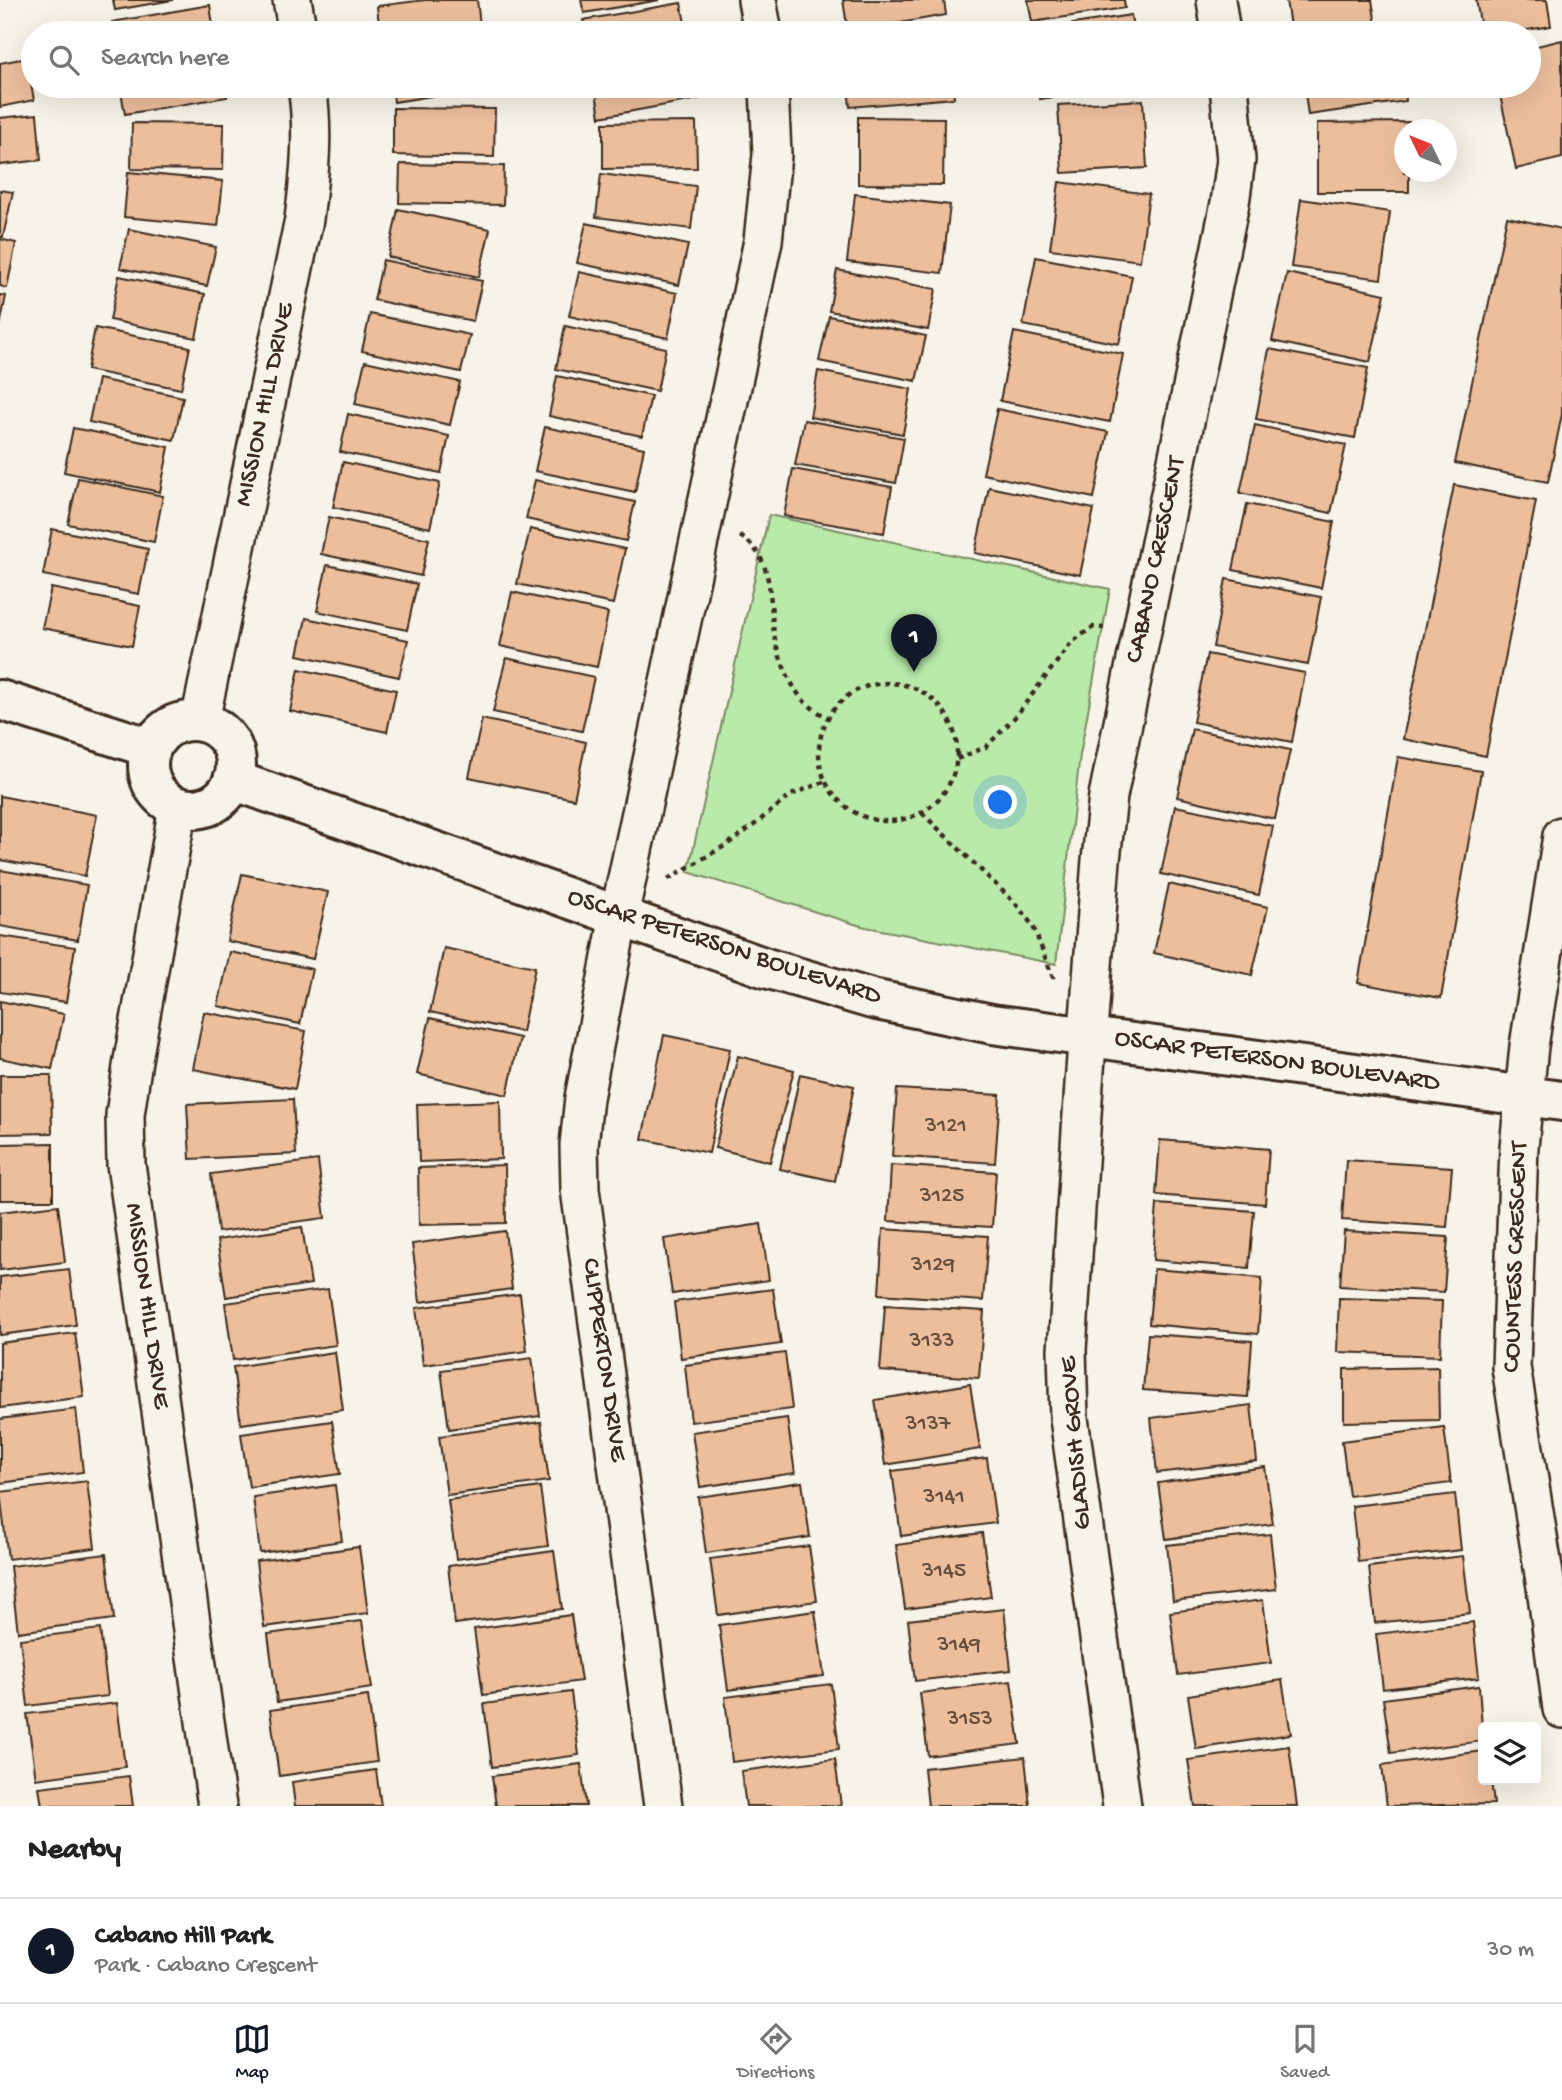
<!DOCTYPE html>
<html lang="en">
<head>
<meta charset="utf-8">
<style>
	:root { --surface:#fff; --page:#f2f2f2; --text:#222; --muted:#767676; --line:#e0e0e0; --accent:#111827 }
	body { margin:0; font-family:"Gochi Hand",sans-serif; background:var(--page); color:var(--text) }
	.controls { position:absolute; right:21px; bottom:21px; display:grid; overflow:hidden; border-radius:7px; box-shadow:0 7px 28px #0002 }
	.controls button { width:63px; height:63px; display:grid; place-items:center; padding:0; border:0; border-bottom:2px solid var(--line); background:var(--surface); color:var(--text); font:35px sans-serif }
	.compass { position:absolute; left:1394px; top:119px; width:63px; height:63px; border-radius:50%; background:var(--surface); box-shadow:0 7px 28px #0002; rotate:313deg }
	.you { position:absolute; left:1001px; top:803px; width:24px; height:24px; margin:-18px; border:5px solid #fff; border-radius:50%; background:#1a73e8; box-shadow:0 0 0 10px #1a73e833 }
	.badge { display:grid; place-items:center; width:46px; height:46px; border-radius:50%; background:var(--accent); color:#fff; font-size:23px; font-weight:700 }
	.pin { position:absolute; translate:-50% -58px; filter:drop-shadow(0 2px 4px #0008) }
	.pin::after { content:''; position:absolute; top:37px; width:24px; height:21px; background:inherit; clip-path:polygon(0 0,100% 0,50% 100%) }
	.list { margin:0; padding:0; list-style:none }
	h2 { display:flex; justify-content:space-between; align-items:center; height:91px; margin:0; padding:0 28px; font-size:30px }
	h2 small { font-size:23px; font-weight:400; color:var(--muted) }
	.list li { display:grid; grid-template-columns:46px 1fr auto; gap:21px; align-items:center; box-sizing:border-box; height:105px; padding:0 28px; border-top:2px solid var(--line) }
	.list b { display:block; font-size:26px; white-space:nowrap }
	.list p { margin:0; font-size:23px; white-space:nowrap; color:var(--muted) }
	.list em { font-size:23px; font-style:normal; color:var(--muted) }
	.icon { flex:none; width:38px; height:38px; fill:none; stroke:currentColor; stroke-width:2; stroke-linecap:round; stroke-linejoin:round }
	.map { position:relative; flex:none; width:1562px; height:1806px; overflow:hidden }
	.search { position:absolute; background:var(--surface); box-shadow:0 7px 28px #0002; left:21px; right:21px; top:21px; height:77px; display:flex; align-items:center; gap:18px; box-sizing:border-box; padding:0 24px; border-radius:38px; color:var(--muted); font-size:26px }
	.sheet { height:196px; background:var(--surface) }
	nav { display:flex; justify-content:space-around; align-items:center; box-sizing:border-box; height:98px; border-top:2px solid var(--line); background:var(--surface); font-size:19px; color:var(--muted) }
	nav a { display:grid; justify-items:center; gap:4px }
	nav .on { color:var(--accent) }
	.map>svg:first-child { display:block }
	.green { fill:#b9eaaa; stroke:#7a8a64; stroke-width:2 }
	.building { fill:#ecbe9c; stroke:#3b2a1e; stroke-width:2 }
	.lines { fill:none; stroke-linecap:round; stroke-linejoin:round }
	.street-casing { stroke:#3b2a1e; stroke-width:42 }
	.secondary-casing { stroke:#3b2a1e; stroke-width:44 }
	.path { stroke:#3b2a1e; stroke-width:4.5; stroke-dasharray:5 5; stroke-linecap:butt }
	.street { stroke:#f7f3e8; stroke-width:37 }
	.secondary { stroke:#f7f3e8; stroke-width:38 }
	.labels { text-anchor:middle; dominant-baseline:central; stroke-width:5; stroke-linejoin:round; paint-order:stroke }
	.number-label { font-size:23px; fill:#674f3e }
	.street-label { font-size:26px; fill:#3b2a1e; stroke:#f7f3e8 }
</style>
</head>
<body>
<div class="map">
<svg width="1562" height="1806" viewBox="0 0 1562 1806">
	<rect width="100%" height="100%" fill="#f7f3e8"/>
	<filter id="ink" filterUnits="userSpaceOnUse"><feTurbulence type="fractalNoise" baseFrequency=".0143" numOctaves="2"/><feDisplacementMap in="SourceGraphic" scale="14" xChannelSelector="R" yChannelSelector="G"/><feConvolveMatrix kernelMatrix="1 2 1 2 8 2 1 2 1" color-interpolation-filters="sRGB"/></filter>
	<g filter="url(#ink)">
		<polygon class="green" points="769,515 1110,589 1080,755 1056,964 861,926 688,872"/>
		<g class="building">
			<polygon points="113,0 173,0 115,10"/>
			<polygon points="425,0 477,0 481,33 380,33 377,6"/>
			<polygon points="581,0 660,0 584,13"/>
			<polygon points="843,0 944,0 946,15 848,32"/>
			<polygon points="1028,0 1124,0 1125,8 1032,22"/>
			<polygon points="1286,0 1372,0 1376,25 1331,33 1291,33"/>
			<polygon points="1476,0 1547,0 1551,26 1509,33 1482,33"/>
			<polygon points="681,3 687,33 586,33 583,20"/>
			<polygon points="210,5 214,33 114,33 112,22"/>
			<polygon points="1131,15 1134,33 1030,33 1029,31"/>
			<polygon points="1562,40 1562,158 1516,169 1498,86 1529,86 1529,48"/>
			<polygon points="26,58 34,100 0,107 0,63"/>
			<polygon points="120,86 225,86 227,97 125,114"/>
			<polygon points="392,86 494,86 394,102"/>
			<polygon points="595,86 696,86 699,99 600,117"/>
			<polygon points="848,86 953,86 954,98 850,107"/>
			<polygon points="1038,86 1124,86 1040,99"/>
			<polygon points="1304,86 1404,86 1406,101 1308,115"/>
			<polygon points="1143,100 1147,168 1062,173 1058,105"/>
			<polygon points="393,108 495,109 494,157 393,155"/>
			<polygon points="37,114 41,160 0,165 0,118"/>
			<polygon points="858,117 944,118 943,185 858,184"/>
			<polygon points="696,122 697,168 603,169 603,123"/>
			<polygon points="1409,122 1409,130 1404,130 1404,172 1409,172 1409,192 1317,192 1317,123"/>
			<polygon points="132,123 224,124 223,170 131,169"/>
			<polygon points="400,164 504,166 503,205 399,203"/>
			<polygon points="128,172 223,181 218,226 124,217"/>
			<polygon points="601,174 696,186 691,229 596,217"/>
			<polygon points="1059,182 1149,194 1140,261 1050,249"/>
			<polygon points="0,190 13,192 3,237 0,237"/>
			<polygon points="855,194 950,205 942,273 847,262"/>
			<polygon points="1301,199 1390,212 1381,279 1291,267"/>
			<polygon points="398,209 490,229 479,277 388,257"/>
			<polygon points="1507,217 1562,229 1562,414 1548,482 1455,463"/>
			<polygon points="586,223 688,245 679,285 577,263"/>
			<polygon points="129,229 216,247 207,286 120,268"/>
			<polygon points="0,239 16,243 7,288 0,286"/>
			<polygon points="1036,257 1132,276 1119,344 1023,325"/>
			<polygon points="383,260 482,281 473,321 374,300"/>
			<polygon points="837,270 936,289 928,330 829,311"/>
			<polygon points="579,272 677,293 668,338 569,316"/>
			<polygon points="1287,273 1385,294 1370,362 1272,341"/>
			<polygon points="119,276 205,294 196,338 110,320"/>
			<polygon points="0,295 6,296 0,326"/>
			<polygon points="370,314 470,335 461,372 362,351"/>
			<polygon points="829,316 926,336 916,381 819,361"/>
			<polygon points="565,326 666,348 657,391 556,369"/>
			<polygon points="95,328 190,347 181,389 87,370"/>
			<polygon points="1014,332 1123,354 1110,422 1000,401"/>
			<polygon points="1269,349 1368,368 1355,438 1256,419"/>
			<polygon points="365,361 460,382 450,425 355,404"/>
			<polygon points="818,371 911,389 903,434 810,417"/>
			<polygon points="557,376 651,396 642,436 549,416"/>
			<polygon points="98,379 183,397 174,440 89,422"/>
			<polygon points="997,409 1108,432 1094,498 983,474"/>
			<polygon points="348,414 449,436 441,473 340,452"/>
			<polygon points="804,420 904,438 896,483 795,465"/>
			<polygon points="1255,425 1346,445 1331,513 1240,493"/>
			<polygon points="545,427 644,448 635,492 535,471"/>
			<polygon points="73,428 169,447 160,492 64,472"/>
			<polygon points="343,462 440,483 430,528 333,507"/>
			<polygon points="793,469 892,487 884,533 784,516"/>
			<polygon points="78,478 163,496 154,542 68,524"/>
			<polygon points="535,480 635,502 626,541 526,519"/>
			<polygon points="1454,485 1536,501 1486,756 1403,739"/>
			<polygon points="989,487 1094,509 1080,575 975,553"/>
			<polygon points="1247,504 1334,522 1321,588 1233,570"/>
			<polygon points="329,517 429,539 421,576 321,554"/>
			<polygon points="52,529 148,549 139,594 43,575"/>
			<polygon points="530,529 625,549 613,604 517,584"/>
			<polygon points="327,565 417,584 407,630 317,611"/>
			<polygon points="1226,579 1321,597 1308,665 1213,647"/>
			<polygon points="51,588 140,606 132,646 42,628"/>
			<polygon points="512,592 608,613 597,667 500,646"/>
			<polygon points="306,618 408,640 399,677 298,655"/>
			<polygon points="1207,654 1305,673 1292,742 1193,722"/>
			<polygon points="506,658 594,677 582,731 493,712"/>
			<polygon points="299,669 396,690 387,732 290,711"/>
			<polygon points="482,719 586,742 574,799 469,777"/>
			<polygon points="1192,729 1290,750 1275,819 1177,797"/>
			<polygon points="1398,757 1481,771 1441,998 1358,983"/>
			<polygon points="0,796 97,815 85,876 0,860"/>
			<polygon points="1175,806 1273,826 1259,895 1161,874"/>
			<polygon points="0,870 87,885 78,940 0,926"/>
			<polygon points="242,874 328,892 313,959 227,941"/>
			<polygon points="1169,884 1268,907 1252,975 1154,953"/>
			<polygon points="0,936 75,947 66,1002 0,992"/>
			<polygon points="444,948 535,967 522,1032 430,1012"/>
			<polygon points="230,952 312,969 300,1024 218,1006"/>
			<polygon points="0,1001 64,1014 52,1069 0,1058"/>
			<polygon points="204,1012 306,1031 295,1089 193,1069"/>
			<polygon points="430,1018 520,1038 507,1095 417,1074"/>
			<polygon points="664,1035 730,1049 709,1153 642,1139"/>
			<polygon points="738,1056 794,1070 770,1162 715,1148"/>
			<polygon points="800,1074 854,1086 835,1181 780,1169"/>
			<polygon points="0,1075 51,1075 52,1133 0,1134"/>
			<polygon points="897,1089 1000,1095 995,1163 892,1156"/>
			<polygon points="293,1099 296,1154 190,1159 187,1104"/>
			<polygon points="500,1101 501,1159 419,1162 417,1104"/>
			<polygon points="1160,1140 1269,1149 1265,1204 1156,1195"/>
			<polygon points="53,1143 53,1200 0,1200 0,1144"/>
			<polygon points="318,1160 325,1218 218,1232 211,1174"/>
			<polygon points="1346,1160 1452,1167 1447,1227 1342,1220"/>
			<polygon points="505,1165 506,1223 419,1225 418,1168"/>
			<polygon points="891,1165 996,1172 992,1227 888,1221"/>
			<polygon points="1157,1204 1254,1211 1249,1268 1153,1260"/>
			<polygon points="58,1205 65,1262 0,1270 0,1212"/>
			<polygon points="761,1224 769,1280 672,1294 664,1239"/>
			<polygon points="302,1227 311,1284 226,1297 217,1240"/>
			<polygon points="883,1229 988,1236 983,1301 879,1294"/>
			<polygon points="505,1231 512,1289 420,1302 412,1244"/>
			<polygon points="1344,1231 1448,1237 1444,1292 1340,1286"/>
			<polygon points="69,1269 76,1325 0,1335 0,1277"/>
			<polygon points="1154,1269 1262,1278 1258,1334 1149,1324"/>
			<polygon points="328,1289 336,1345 233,1360 225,1303"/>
			<polygon points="773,1289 781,1344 681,1358 674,1302"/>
			<polygon points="520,1294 527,1351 423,1365 416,1308"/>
			<polygon points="1339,1298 1442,1301 1440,1356 1337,1352"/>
			<polygon points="885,1305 984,1311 979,1378 880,1371"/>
			<polygon points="75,1333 84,1397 0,1408 0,1343"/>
			<polygon points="1148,1334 1252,1341 1248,1397 1143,1390"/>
			<polygon points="335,1352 343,1410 241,1424 233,1367"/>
			<polygon points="785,1353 792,1409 691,1422 685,1365"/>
			<polygon points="532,1358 540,1416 449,1429 441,1370"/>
			<polygon points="1438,1367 1439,1420 1344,1422 1344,1369"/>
			<polygon points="970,1384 980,1449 885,1465 875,1400"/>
			<polygon points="1251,1405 1257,1461 1157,1473 1151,1418"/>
			<polygon points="76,1409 83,1472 0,1483 0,1419"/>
			<polygon points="787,1418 795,1473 700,1487 692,1432"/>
			<polygon points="332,1421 340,1474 249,1487 241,1434"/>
			<polygon points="541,1422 549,1481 447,1495 439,1436"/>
			<polygon points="1444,1427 1451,1483 1349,1496 1342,1441"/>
			<polygon points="987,1458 996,1523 901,1536 892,1471"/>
			<polygon points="1265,1467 1273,1524 1166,1539 1158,1483"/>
			<polygon points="87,1481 95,1548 8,1559 0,1492"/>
			<polygon points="802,1482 810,1537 706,1553 698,1497"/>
			<polygon points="335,1485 342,1541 260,1553 253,1497"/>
			<polygon points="540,1487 548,1546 456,1559 448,1500"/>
			<polygon points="1455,1494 1461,1550 1358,1562 1352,1506"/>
			<polygon points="982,1533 991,1597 905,1609 896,1545"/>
			<polygon points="1270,1534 1276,1589 1173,1601 1167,1545"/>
			<polygon points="809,1546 817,1601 718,1615 710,1559"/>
			<polygon points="359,1547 368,1613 264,1627 256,1561"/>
			<polygon points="554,1551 562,1609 455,1624 448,1566"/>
			<polygon points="106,1554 114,1619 18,1632 10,1566"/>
			<polygon points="1463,1556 1470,1613 1375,1623 1369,1567"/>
			<polygon points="1263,1600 1271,1663 1178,1675 1170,1612"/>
			<polygon points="1004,1609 1011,1670 915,1681 908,1620"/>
			<polygon points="815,1611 824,1676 728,1690 719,1625"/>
			<polygon points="571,1615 581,1681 483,1695 474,1629"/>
			<polygon points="362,1621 372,1688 277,1702 268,1634"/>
			<polygon points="1473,1622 1479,1678 1383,1689 1376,1634"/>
			<polygon points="100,1629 108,1696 28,1706 20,1639"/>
			<polygon points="1282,1680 1291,1734 1196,1749 1188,1695"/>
			<polygon points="1011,1681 1020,1744 928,1756 920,1693"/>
			<polygon points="831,1684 839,1749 732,1762 725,1697"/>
			<polygon points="1479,1686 1483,1741 1391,1753 1383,1699"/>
			<polygon points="571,1692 579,1755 492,1767 484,1704"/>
			<polygon points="368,1696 377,1762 279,1776 270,1710"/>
			<polygon points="117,1703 125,1767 36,1779 27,1714"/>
			<polygon points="1289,1746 1297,1806 1195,1806 1188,1760"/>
			<polygon points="1483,1751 1483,1780 1491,1780 1494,1804 1387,1806 1382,1765"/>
			<polygon points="1025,1757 1030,1806 928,1806 924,1768"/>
			<polygon points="835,1759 841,1806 746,1806 741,1771"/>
			<polygon points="581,1764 586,1806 496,1806 492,1776"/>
			<polygon points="376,1770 381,1806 295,1806 292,1782"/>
			<polygon points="129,1776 133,1806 42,1806 39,1787"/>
		</g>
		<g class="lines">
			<g class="street-casing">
				<g id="street">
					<polyline points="292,0 298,33"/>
					<polyline points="757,0 763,33"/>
					<polyline points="1216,0 1221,33"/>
					<path d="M200,721L304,219C310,174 314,130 307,86"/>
					<polyline points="178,807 133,1060 125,1115 126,1164 217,1806"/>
					<polyline points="1562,836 1529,1046 1519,1147 1511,1367 1546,1587 1562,1709"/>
					<polyline points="663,1806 580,1189 579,1145 584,1098 619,916 763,241 772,155 769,86"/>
					<polyline points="1122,1806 1069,1418 1067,1350 1084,1084 1101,860 1108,796 1230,203 1236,160 1229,86"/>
				</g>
			</g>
			<g class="secondary-casing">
				<g id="secondary">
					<polyline points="0,700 151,748"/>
					<circle cx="192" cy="765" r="44"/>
					<polyline points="233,780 766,968 872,999 992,1024 1562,1101"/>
				</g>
			</g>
			<g class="path">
				<path d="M740,536C776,558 768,602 775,639C779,658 791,688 805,702C812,708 820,713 827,718"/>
				<circle cx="888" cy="752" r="69"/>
				<polyline points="957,759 986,747 1015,717 1072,642 1093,627 1104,628"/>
				<polyline points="922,813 1016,904 1033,926 1054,980"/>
				<polyline points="668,879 728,844 754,825 791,795 826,781"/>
			</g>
			<use href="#street" class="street"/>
			<use href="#secondary" class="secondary"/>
		</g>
	</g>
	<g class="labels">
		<g class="number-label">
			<text x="946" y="1126">3121</text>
			<text x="942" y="1196">3125</text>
			<text x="933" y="1265">3129</text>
			<text x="932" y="1341">3133</text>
			<text x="928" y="1424">3137</text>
			<text x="944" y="1497">3141</text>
			<text x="944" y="1571">3145</text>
			<text x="959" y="1645">3149</text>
			<text x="970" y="1719">3153</text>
		</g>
		<g class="street-label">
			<text transform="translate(266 405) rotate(-78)">MISSION HILL DRIVE</text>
			<text transform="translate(1157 560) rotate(-78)">CABANO CRESCENT</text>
			<text transform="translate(724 948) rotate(18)">OSCAR PETERSON BOULEVARD</text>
			<text transform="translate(1277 1062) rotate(8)">OSCAR PETERSON BOULEVARD</text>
			<text transform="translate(1517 1257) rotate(-88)">COUNTESS CRESCENT</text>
			<text transform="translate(146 1306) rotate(82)">MISSION HILL DRIVE</text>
			<text transform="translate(603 1360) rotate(82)">CLIPPERTON DRIVE</text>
			<text transform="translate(1077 1443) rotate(-95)">GLADISH GROVE</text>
		</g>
	</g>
</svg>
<div class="controls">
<button><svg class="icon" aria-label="layers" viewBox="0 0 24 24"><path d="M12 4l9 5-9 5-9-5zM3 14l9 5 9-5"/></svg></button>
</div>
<svg class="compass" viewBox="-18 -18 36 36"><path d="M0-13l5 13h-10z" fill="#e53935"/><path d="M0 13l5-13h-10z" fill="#767676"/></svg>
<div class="you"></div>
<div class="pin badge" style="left:914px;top:672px">1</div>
<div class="search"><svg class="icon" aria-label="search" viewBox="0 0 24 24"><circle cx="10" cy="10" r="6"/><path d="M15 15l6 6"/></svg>Search here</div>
</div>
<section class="sheet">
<h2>Nearby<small></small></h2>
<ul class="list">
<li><span class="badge">1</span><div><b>Cabano Hill Park</b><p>Park · Cabano Crescent</p></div><em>30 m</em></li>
</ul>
</section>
<nav>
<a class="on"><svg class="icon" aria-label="map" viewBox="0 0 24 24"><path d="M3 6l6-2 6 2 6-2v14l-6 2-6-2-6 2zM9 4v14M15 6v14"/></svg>Map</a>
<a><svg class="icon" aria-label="directions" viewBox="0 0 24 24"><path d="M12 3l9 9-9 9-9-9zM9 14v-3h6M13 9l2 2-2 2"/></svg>Directions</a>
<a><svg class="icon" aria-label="saved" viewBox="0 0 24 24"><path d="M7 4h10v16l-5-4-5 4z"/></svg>Saved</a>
</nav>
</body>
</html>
